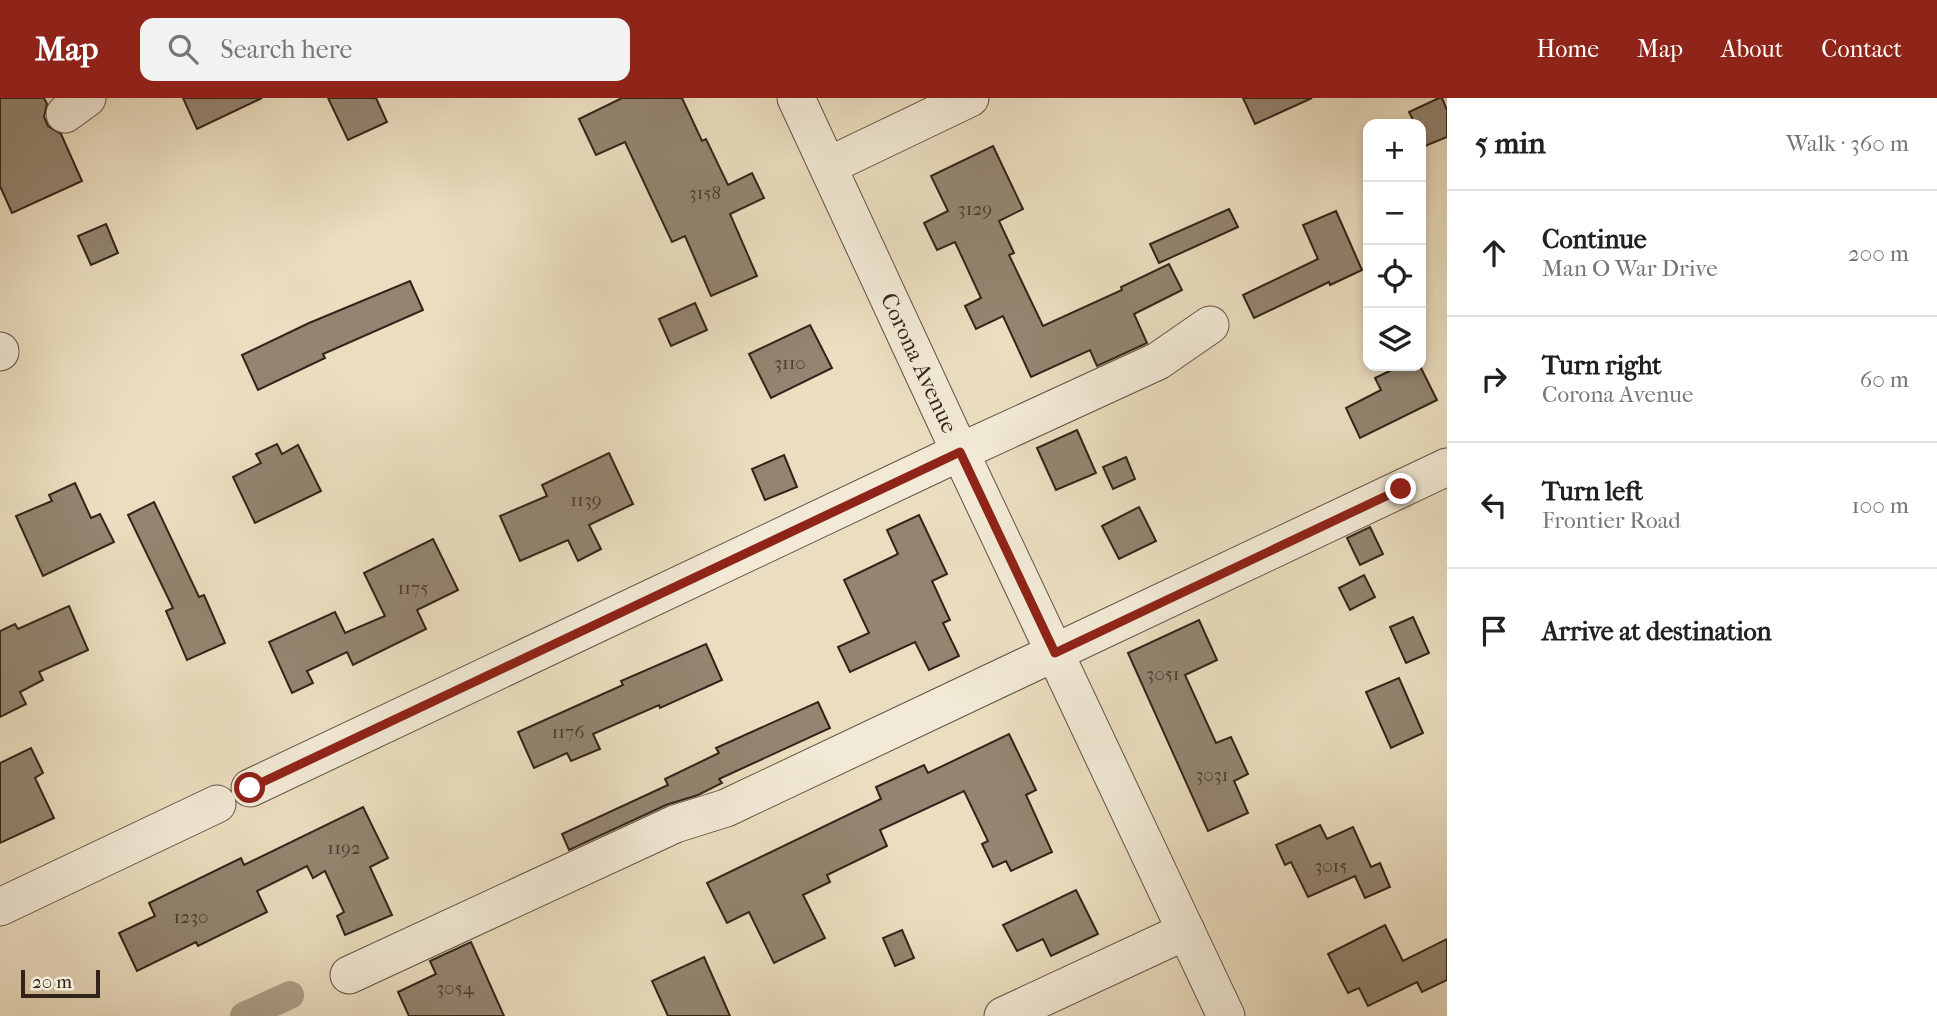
<!DOCTYPE html>
<html lang="en">
<head>
<meta charset="utf-8">
<style>
	:root { --surface:#fff; --page:#f2f2f2; --text:#202124; --muted:#757577; --line:#e0e0e0; --accent:#8f2418 }
	body { margin:0; font-family:"IM FELL French Canon",serif; background:var(--page); color:var(--text) }
	.controls { position:absolute; right:21px; top:21px; display:grid; overflow:hidden; border-radius:14px; box-shadow:0 4px 10px #0003 }
	.controls button { width:63px; height:63px; display:grid; place-items:center; padding:0; border:0; border-bottom:2px solid var(--line); background:var(--surface); color:var(--text); font:35px sans-serif }
	.scale { position:absolute; left:21px; bottom:18px; width:79px; box-sizing:border-box; padding-left:7px; border:4px solid #33241a; border-top:0; font-size:19px; line-height:24px; white-space:nowrap; color:#33241a; -webkit-text-stroke:5px #f2ead6; paint-order:stroke }
	.stop { position:absolute; width:21px; height:21px; margin:-16px; border:5px solid #8f2418; border-radius:50%; background:#fff }
	.stop.end { background:#8f2418; border-color:#fff; box-shadow:0 2px 7px #0008 }
	.list { margin:0; padding:0; list-style:none }
	h2 { display:flex; justify-content:space-between; align-items:center; height:91px; margin:0; padding:0 28px; font-size:30px }
	h2 small { font-size:23px; font-weight:400; color:var(--muted) }
	.list li { display:grid; grid-template-columns:46px 1fr auto; gap:21px; align-items:center; box-sizing:border-box; height:126px; padding:0 28px; border-top:2px solid var(--line) }
	.list b { display:block; font-size:26px; white-space:nowrap }
	.list p { margin:0; font-size:23px; white-space:nowrap; color:var(--muted) }
	.list em { font-size:23px; font-style:normal; color:var(--muted) }
	.icon { flex:none; width:38px; height:38px; fill:none; stroke:currentColor; stroke-width:2; stroke-linecap:round; stroke-linejoin:round }
	.map { position:relative; flex:none; width:1447px; height:918px; overflow:hidden }
	header { display:flex; align-items:center; gap:42px; box-sizing:border-box; height:98px; padding:0 35px; background:var(--accent); color:#fff }
	header strong { font-size:33px }
	nav { display:flex; gap:38px; margin-inline-start:auto; font-size:24px }
	.search { width:490px; height:63px; background:var(--page); display:flex; align-items:center; gap:18px; box-sizing:border-box; padding:0 24px; border-radius:14px; color:var(--muted); font-size:26px }
	main { display:flex }
	aside { flex:1; background:var(--surface) }
	.map>svg:first-child { display:block }
	.lines { fill:none; stroke-linecap:round; stroke-linejoin:round }
	.canal { stroke:#ac9f88; stroke-width:28 }
	.building { fill:#938570; stroke:#33241a; stroke-width:2 }
	.minor-casing { stroke:#615244; stroke-width:39 }
	.minor { stroke:#f2ead6; stroke-width:37 }
	.route { stroke:#8f2418; stroke-width:9 }
	.labels { text-anchor:middle; dominant-baseline:central; stroke-width:7; stroke-linejoin:round; paint-order:stroke }
	.number-label { font-size:19px; fill:#4b3c30 }
	.street-label { font-size:23px; fill:#33241a; stroke:#f2ead6 }
</style>
</head>
<body>
<header>
<strong>Map</strong>
<div class="search"><svg class="icon" aria-label="search" viewBox="0 0 24 24"><circle cx="10" cy="10" r="6"/><path d="M15 15l6 6"/></svg>Search here</div>
<nav><a>Home</a><a>Map</a><a>About</a><a>Contact</a></nav>
</header>
<main>
<div class="map">
<svg width="1447" height="918" viewBox="0 0 1447 918">
	<rect width="100%" height="100%" fill="#ebdec0"/>
	<filter id="stains"><feTurbulence type="fractalNoise" baseFrequency=".00286" numOctaves="4"/><feColorMatrix values="0 0 0 0 .2 0 0 0 0 .09 0 0 0 0 .02 0 0 0 .5 -.17"/></filter>
	<radialGradient id="worn" r=".72"><stop offset=".6" stop-color="#630" stop-opacity="0"/><stop offset="1" stop-color="#630" stop-opacity=".3"/></radialGradient>
	<g class="lines">
		<polyline class="canal" points="244,918 290,897"/>
	</g>
	<g class="building">
		<polygon points="0,0 44,0 47,6 44,19 48,28 61,36 82,83 12,115 0,88"/>
		<polygon points="183,0 262,0 197,31"/>
		<polygon points="328,0 376,0 387,24 348,42"/>
		<polygon points="622,0 682,0 702,43 706,41 728,87 752,75 764,100 730,116 757,178 711,198 685,138 672,144 625,44 596,57 579,21"/>
		<polygon points="1243,0 1312,0 1255,26"/>
		<polygon points="1439,0 1442,0 1447,12 1447,39 1425,48 1421,39 1421,26 1415,26 1409,14"/>
		<polygon points="993,48 1023,111 999,123 1014,155 1009,157 1043,228 1122,192 1121,189 1169,166 1182,192 1134,216 1147,245 1097,268 1090,252 1031,279 1003,218 976,231 965,208 981,200 955,144 937,152 924,125 948,113 931,78"/>
		<polygon points="1229,111 1238,129 1159,165 1150,146"/>
		<polygon points="1336,113 1362,172 1330,187 1329,184 1254,220 1243,197 1318,161 1303,127"/>
		<polygon points="106,126 118,155 91,167 78,138"/>
		<polygon points="410,183 423,212 323,256 325,260 258,292 242,257 309,225"/>
		<polygon points="695,205 707,232 671,248 659,221"/>
		<polygon points="810,227 832,270 771,300 749,256"/>
		<polygon points="1400,268 1420,268 1437,302 1360,340 1346,310 1381,292 1375,280"/>
		<polygon points="1077,332 1096,375 1056,392 1037,350"/>
		<polygon points="277,346 282,356 298,347 321,393 255,425 233,379 261,365 256,356"/>
		<polygon points="609,355 633,406 589,427 601,451 578,463 568,442 520,463 500,418 547,398 542,387"/>
		<polygon points="784,357 797,389 765,402 752,371"/>
		<polygon points="1126,359 1135,381 1113,391 1103,369"/>
		<polygon points="75,385 91,420 100,416 114,444 43,478 16,418 52,403 49,397"/>
		<polygon points="154,404 199,499 204,497 225,545 187,562 166,513 173,510 128,417"/>
		<polygon points="1139,409 1156,443 1119,461 1102,428"/>
		<polygon points="919,417 947,476 932,483 950,522 943,525 959,558 929,572 915,544 850,574 838,549 869,535 844,482 898,456 887,432"/>
		<polygon points="1370,429 1383,456 1360,467 1347,440"/>
		<polygon points="433,441 458,492 417,512 426,531 353,567 347,554 307,573 313,585 292,595 269,544 335,514 345,535 385,518 364,475"/>
		<polygon points="1364,477 1375,499 1350,512 1339,490"/>
		<polygon points="69,508 88,552 39,574 43,582 20,594 26,606 0,619 0,533 15,526 18,531"/>
		<polygon points="1413,519 1429,555 1406,565 1390,529"/>
		<polygon points="1199,522 1217,562 1185,577 1216,645 1231,639 1248,676 1234,683 1248,715 1208,733 1128,555"/>
		<polygon points="706,546 722,582 660,610 659,607 593,636 600,651 571,663 567,655 534,670 518,634 623,587 621,583"/>
		<polygon points="1399,580 1423,635 1391,650 1366,594"/>
		<polygon points="818,604 830,630 719,681 722,685 698,697 666,707 569,752 562,736 668,687 665,681 719,655 716,650"/>
		<polygon points="1009,636 1036,692 1026,697 1052,754 1011,773 1006,763 993,769 982,746 988,743 964,693 880,732 887,748 827,777 830,784 803,797 825,840 774,865 749,814 727,825 707,785 881,701 876,689 924,667 928,675"/>
		<polygon points="31,650 43,675 35,680 54,720 0,745 0,665"/>
		<polygon points="363,709 388,760 370,769 392,817 345,837 337,818 344,814 325,773 313,780 307,768 257,793 267,814 198,848 196,844 137,873 119,835 155,818 149,805 241,760 244,767"/>
		<polygon points="1320,727 1327,741 1353,729 1371,769 1380,765 1390,789 1365,800 1355,778 1308,799 1291,764 1285,767 1276,747"/>
		<polygon points="1076,792 1098,836 1051,858 1043,841 1017,853 1003,827"/>
		<polygon points="1385,827 1403,863 1447,841 1447,882 1422,894 1417,884 1368,908 1359,890 1348,895 1328,856"/>
		<polygon points="902,832 914,860 895,868 883,840"/>
		<polygon points="471,844 504,918 409,918 398,894 436,876 430,863"/>
		<polygon points="704,859 730,918 668,918 652,883"/>
	</g>
	<g class="lines">
		<g class="minor-casing">
			<g id="minor">
				<polyline points="796,0 960,354 1226,918"/>
				<polyline points="65,16 87,0"/>
				<polyline points="828,68 970,0"/>
				<polyline points="0,254 0,253"/>
				<polyline points="250,690 960,354 1158,263 1210,227"/>
				<polyline points="0,809 217,706"/>
				<polyline points="349,877 675,726 726,710 1447,369"/>
				<polyline points="1003,918 1186,833"/>
			</g>
		</g>
		<use href="#minor" class="minor"/>
	</g>
	<g class="lines">
		<polyline class="route" points="250,690 960,354 1055,555 1401,391"/>
	</g>
	<g class="labels">
		<g class="number-label">
			<text x="705" y="95">3158</text>
			<text x="975" y="111">3129</text>
			<text x="790" y="265">3110</text>
			<text x="586" y="402">1139</text>
			<text x="413" y="490">1175</text>
			<text x="1163" y="576">3051</text>
			<text x="568" y="634">1176</text>
			<text x="1212" y="677">3031</text>
			<text x="344" y="750">1192</text>
			<text x="1331" y="768">3015</text>
			<text x="191" y="819">1230</text>
			<text x="455" y="890">3054</text>
		</g>
		<g class="street-label">
			<text transform="translate(919 265) rotate(65)">Corona Avenue</text>
		</g>
	</g>
	<rect width="100%" height="100%" filter="url(#stains)"/>
	<rect width="100%" height="100%" fill="url(#worn)"/>
</svg>
<div class="controls">
<button>+</button>
<button>−</button>
<button><svg class="icon" aria-label="locate" viewBox="0 0 24 24"><circle cx="12" cy="12" r="6"/><path d="M12 2v4M12 18v4M2 12h4M18 12h4"/></svg></button>
<button><svg class="icon" aria-label="layers" viewBox="0 0 24 24"><path d="M12 4l9 5-9 5-9-5zM3 14l9 5 9-5"/></svg></button>
</div>
<div class="scale">20 m</div>
<div class="stop" style="left:250px;top:690px"></div>
<div class="stop end" style="left:1401px;top:391px"></div>
</div>
<aside>
<h2>5 min<small>Walk · 360 m</small></h2>
<ul class="list">
<li><svg class="icon" aria-label="ahead" viewBox="0 0 24 24"><path d="M12 20V5M6 11l6-6 6 6"/></svg><div><b>Continue</b><p>Man O War Drive</p></div><em>200 m</em></li>
<li><svg class="icon" aria-label="right" viewBox="0 0 24 24"><path d="M7 20v-9h11M14 6l5 5-5 5"/></svg><div><b>Turn right</b><p>Corona Avenue</p></div><em>60 m</em></li>
<li><svg class="icon" aria-label="left" viewBox="0 0 24 24"><path d="M17 20v-9H6M10 6l-5 5 5 5"/></svg><div><b>Turn left</b><p>Frontier Road</p></div><em>100 m</em></li>
<li><svg class="icon" aria-label="arrive" viewBox="0 0 24 24"><path d="M6 21V4h12l-3 4 3 4H6"/></svg><div><b>Arrive at destination</b></div></li>
</ul>
</aside>
</main>
</body>
</html>
